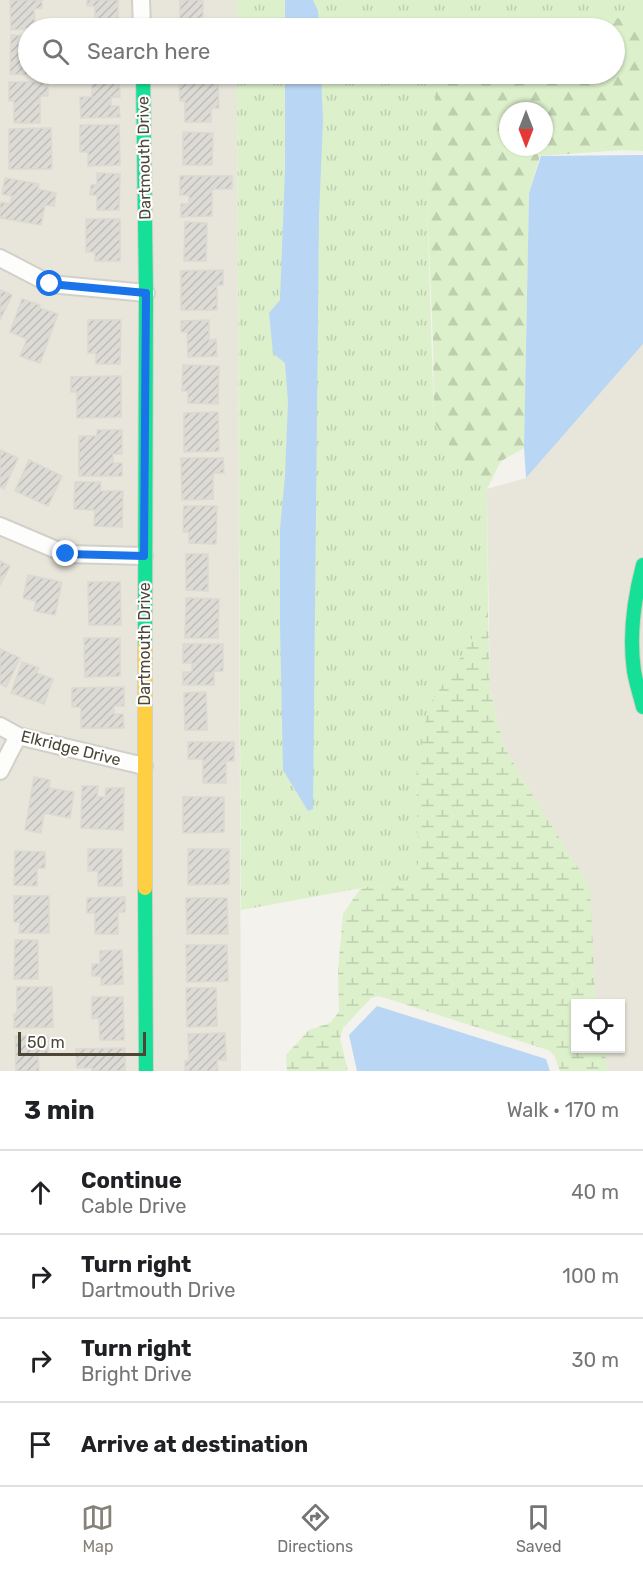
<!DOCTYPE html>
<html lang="en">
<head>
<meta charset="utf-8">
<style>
	:root { --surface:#fff; --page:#f6f6f6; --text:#202124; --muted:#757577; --line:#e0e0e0; --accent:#868277 }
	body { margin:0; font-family:Rubik,sans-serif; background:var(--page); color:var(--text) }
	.controls { position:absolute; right:18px; bottom:18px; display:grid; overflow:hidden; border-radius:0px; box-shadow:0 2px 4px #0004 }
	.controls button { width:54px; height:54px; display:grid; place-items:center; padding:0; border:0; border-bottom:2px solid var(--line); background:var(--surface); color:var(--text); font:30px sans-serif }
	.compass { position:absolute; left:499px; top:102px; width:54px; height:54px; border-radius:50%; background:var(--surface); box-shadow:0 2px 4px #0004; rotate:180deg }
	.scale { position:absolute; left:18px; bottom:15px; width:128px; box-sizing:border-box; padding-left:6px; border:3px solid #4c4637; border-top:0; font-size:16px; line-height:21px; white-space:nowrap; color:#4c4637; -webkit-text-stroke:4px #fff; paint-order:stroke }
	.stop { position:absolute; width:18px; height:18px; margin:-14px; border:4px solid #1a73e8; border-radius:50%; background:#fff }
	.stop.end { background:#1a73e8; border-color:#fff; box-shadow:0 2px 6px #0008 }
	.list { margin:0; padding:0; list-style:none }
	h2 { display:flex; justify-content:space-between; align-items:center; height:78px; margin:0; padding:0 24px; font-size:26px }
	h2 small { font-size:20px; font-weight:400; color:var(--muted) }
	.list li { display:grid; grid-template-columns:39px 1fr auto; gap:18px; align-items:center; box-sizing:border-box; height:84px; padding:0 24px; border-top:2px solid var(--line) }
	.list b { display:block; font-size:22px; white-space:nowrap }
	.list p { margin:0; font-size:20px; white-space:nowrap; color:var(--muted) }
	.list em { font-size:20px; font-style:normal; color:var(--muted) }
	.icon { flex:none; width:33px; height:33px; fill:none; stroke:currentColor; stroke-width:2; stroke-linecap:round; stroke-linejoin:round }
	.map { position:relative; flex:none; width:643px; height:1071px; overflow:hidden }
	.search { position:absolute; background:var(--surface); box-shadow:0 2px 4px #0004; left:18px; right:18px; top:18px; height:66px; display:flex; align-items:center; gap:15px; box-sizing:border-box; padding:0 21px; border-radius:33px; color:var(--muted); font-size:22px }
	.sheet { height:414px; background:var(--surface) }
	nav { display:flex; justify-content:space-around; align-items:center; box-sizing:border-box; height:84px; border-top:2px solid var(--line); background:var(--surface); font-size:16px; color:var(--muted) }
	nav a { display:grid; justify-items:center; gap:3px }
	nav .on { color:var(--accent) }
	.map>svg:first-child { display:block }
	.residential { fill:#e8e5da }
	.grass { fill:url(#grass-tufts) }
	.forest { fill:url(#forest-firs); fill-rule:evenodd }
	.wetland { fill:url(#wetland-marsh) }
	.water { fill:#bad6f5 }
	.building { fill:url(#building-hatch); stroke:#dcd9d2; stroke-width:1.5 }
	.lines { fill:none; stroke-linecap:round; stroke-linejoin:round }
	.street-casing { stroke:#d1d0ca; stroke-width:20 }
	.fast-casing { stroke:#d4d1c3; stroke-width:16 }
	.slow-casing { stroke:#d4d1c3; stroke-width:16 }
	.street { stroke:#fdfdfc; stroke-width:16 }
	.fast { stroke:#16e098; stroke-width:14 }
	.slow { stroke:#ffcf43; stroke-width:14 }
	.route { stroke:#1a73e8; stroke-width:8 }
	.labels { text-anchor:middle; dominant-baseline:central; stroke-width:4.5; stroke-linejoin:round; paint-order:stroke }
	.street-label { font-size:16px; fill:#4c4637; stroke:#fff }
</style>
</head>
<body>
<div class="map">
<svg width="643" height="1071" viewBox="0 0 643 1071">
	<defs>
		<pattern id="grass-tufts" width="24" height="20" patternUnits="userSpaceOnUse" patternTransform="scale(1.5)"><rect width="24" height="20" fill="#dcf0cb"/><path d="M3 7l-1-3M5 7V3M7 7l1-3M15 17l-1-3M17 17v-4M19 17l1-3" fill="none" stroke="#becfaf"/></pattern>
		<pattern id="forest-firs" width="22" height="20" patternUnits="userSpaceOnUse" patternTransform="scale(1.5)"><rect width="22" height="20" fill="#dcf0cb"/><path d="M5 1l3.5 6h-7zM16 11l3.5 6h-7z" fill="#becfaf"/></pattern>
		<pattern id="wetland-marsh" width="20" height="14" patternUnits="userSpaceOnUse" patternTransform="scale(1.5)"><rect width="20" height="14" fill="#dcf0cb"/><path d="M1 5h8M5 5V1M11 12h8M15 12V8" fill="none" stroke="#becfaf"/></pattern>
		<pattern id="building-hatch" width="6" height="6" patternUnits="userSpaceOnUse" patternTransform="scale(1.5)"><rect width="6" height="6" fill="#dddbd5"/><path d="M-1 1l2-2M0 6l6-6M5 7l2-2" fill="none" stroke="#bfbdb7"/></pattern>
	</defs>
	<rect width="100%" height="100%" fill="#f3f2ed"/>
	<g class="residential">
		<polygon points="0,0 237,0 237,28 28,28 28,74 237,74 241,1071 0,1071"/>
		<polygon points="643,344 643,1071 608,1071 604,1049 620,1048 620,1004 597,1003 595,992 528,788 503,745 490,689 487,489 526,478"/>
	</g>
	<g class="grass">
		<polygon points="237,0 643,0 643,19 441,21 440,28 237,28"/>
		<polygon points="237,74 437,74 427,202 434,422 457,457 487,489 488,612 463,654 416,777 419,885 367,887 241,910"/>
	</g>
	<path class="forest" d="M643,18V151L622,150L540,156L529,193L524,448L501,461L487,489L457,457L434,422L433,341L427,202L437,74H614V28H440L441,21ZM508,111H544V147H508Z"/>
	<polygon class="wetland" points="488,612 490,689 503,745 528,788 590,887 595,992 597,1003 576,1004 576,1048 604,1049 608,1071 560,1071 554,1055 548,1050 379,996 371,998 343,1028 340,1038 348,1071 287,1071 286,1055 309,1030 330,1023 339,1012 338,970 343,914 360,889 367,887 419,885 416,777 428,707 463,654"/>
	<g class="water">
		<polygon points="285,0 313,0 318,11 319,28 285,28"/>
		<polygon points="285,74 321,74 323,121 319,215 313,809 308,811 283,770 280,624 280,529 285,476 288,402 285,363 273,353 269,313 280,300 285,169"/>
		<polygon points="643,155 643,344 526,478 524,448 529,193 541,156"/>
		<polygon points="377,1006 546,1059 550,1071 357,1071 349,1035"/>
	</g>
	<g class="building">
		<polygon points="10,0 42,0 42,8 34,9 35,28 11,30"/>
		<polygon points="87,0 118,0 118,24 95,24 95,6 87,6"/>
		<polygon points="180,0 203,0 203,28 180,27"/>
		<polygon points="11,35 28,36 28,74 33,74 33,75 10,74"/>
		<polygon points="119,78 120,97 111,97 111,106 119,106 120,117 81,118 80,97 92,97 92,79"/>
		<polygon points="9,82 48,82 48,96 40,96 40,123 14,123 14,101 9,101"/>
		<polygon points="218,82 219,108 211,108 211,122 185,122 185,101 180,101 179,83"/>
		<polygon points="80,125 119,125 120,165 88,166 88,152 80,152"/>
		<polygon points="51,128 52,169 9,169 9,129"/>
		<polygon points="183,132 213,133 212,165 183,165"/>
		<polygon points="97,173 120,174 119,210 97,210 97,195 90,195 91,185 97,185"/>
		<polygon points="180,176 232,176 232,189 212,189 212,216 181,217 181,204 189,204 189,195 180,195"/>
		<polygon points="5,178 39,184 38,189 56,193 54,206 45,205 41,225 0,218 0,202 10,204 12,196 2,194"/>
		<polygon points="86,219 120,219 120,261 95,261 95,252 86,252"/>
		<polygon points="185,222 207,223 206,261 184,261"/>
		<polygon points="223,270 223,285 217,285 217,310 181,310 181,271"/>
		<polygon points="1,290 12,295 0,320 0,291"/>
		<polygon points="22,299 40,305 39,308 58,314 40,363 20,356 27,339 10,332"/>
		<polygon points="88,320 121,320 120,364 96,364 96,353 88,353"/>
		<polygon points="209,320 209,340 216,339 217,356 188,357 187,332 181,332 181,321"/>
		<polygon points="183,365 219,366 218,404 188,403 188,391 182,391"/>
		<polygon points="121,376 121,417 77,418 77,392 71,392 71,377"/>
		<polygon points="218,412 219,451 184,452 184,413"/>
		<polygon points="97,430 122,430 122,454 113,454 113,463 122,463 122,476 79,476 79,436 97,436"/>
		<polygon points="0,450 18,458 4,489 0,487"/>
		<polygon points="181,458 223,458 224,473 213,473 213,499 182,500"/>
		<polygon points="29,460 62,476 48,506 15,491"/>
		<polygon points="75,482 101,482 100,491 123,491 122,527 94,526 95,510 74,509"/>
		<polygon points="184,506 217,506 216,544 189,543 189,532 183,532"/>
		<polygon points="186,554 208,554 208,591 186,590"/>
		<polygon points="0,561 10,566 0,585"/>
		<polygon points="28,575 62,582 55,615 34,611 36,601 23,598"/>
		<polygon points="88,582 120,582 121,625 89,625"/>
		<polygon points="186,598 219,599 218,638 185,638"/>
		<polygon points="84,638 120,638 120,676 85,677"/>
		<polygon points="183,644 223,644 223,671 214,671 214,685 183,685 183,672 192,672 192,663 183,663"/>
		<polygon points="0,649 20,658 6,687 0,684"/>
		<polygon points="22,662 39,668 37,673 53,679 44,704 11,693"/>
		<polygon points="124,687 124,706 114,706 114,714 123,714 124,728 81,728 81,707 72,707 72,688"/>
		<polygon points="206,692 207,730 185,730 184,693"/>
		<polygon points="188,742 234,742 234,761 226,761 226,783 203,783 203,759 188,759"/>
		<polygon points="34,777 50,780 49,788 74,792 70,818 44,813 41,833 25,830"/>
		<polygon points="82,786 98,786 97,797 105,797 106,788 124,788 123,830 81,828"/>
		<polygon points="183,797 224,797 224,832 183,833"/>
		<polygon points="88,849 122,849 122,886 98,886 98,871 88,871"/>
		<polygon points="188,849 229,849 229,884 188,885"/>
		<polygon points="15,851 45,852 45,868 37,868 37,886 14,885"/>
		<polygon points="14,896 49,896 49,933 19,933 20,922 14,922"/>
		<polygon points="125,897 125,912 118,912 118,934 95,934 95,913 87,913 87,898"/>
		<polygon points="186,898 227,898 228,934 187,934"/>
		<polygon points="15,940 38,940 38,979 14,979"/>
		<polygon points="186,945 227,945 228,981 187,982"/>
		<polygon points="122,950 123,984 101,985 101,976 92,976 92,964 100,964 100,951"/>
		<polygon points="17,987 52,987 53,1027 14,1028 14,1014 17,1014"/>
		<polygon points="186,988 216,988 217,1026 187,1027"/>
		<polygon points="92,997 123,997 124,1040 100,1040 99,1018 92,1019"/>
		<polygon points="225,1033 226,1060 217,1060 218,1071 185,1071 185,1061 189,1061 188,1034"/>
		<polygon points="15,1036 48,1036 48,1055 38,1055 39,1071 16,1071"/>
		<polygon points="125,1048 125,1071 92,1071 92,1068 77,1068 76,1049"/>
	</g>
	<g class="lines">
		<g class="street-casing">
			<g id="street">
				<polyline points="141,0 142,28"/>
				<polyline points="0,258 50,284 146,293"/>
				<polyline points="0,526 66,554 144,556"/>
				<polyline points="0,726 18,736 144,766"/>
				<polyline points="0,771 18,736"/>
			</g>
		</g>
		<g class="fast-casing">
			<g id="fast">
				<polyline points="143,74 146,293 145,646"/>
				<path d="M643,565C634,599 629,636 634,671C636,683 640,695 643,707"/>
				<polyline points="145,888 146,1071"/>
			</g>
		</g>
		<g class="slow-casing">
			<polyline id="slow" points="145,646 145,888"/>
		</g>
		<use href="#street" class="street"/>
		<use href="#fast" class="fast"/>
		<use href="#slow" class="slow"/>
	</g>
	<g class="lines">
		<polyline class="route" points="50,284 146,293 144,556 66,554"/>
	</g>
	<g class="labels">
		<g class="street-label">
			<text transform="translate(144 158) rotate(-91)">Dartmouth Drive</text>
			<text transform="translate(144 644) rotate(-90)">Dartmouth Drive</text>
			<text transform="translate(71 748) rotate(14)">Elkridge Drive</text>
		</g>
	</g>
</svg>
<div class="controls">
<button><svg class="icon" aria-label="locate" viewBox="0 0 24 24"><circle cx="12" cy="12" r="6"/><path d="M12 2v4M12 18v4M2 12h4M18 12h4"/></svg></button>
</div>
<svg class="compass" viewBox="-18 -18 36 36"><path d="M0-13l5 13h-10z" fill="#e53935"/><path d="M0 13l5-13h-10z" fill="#757577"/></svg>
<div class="scale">50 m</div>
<div class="stop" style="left:50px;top:284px"></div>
<div class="stop end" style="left:66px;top:554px"></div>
<div class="search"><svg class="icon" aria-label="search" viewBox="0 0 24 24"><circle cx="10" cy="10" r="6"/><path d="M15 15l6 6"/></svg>Search here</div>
</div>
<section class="sheet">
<h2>3 min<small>Walk · 170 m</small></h2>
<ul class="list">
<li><svg class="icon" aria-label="ahead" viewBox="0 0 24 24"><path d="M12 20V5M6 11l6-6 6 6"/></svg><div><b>Continue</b><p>Cable Drive</p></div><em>40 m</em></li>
<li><svg class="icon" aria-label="right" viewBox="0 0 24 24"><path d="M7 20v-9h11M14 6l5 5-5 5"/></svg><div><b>Turn right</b><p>Dartmouth Drive</p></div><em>100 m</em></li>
<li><svg class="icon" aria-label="right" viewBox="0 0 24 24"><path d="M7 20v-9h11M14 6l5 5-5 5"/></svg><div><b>Turn right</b><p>Bright Drive</p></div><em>30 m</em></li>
<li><svg class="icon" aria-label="arrive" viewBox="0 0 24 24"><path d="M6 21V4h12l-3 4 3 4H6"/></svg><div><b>Arrive at destination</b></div></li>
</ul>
</section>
<nav>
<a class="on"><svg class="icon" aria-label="map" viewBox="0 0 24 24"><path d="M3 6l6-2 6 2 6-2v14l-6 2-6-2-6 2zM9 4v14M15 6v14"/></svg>Map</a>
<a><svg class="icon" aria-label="directions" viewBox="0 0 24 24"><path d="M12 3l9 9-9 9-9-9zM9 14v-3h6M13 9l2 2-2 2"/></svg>Directions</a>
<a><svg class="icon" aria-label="saved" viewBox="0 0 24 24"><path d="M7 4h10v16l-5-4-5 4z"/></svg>Saved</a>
</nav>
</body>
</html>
